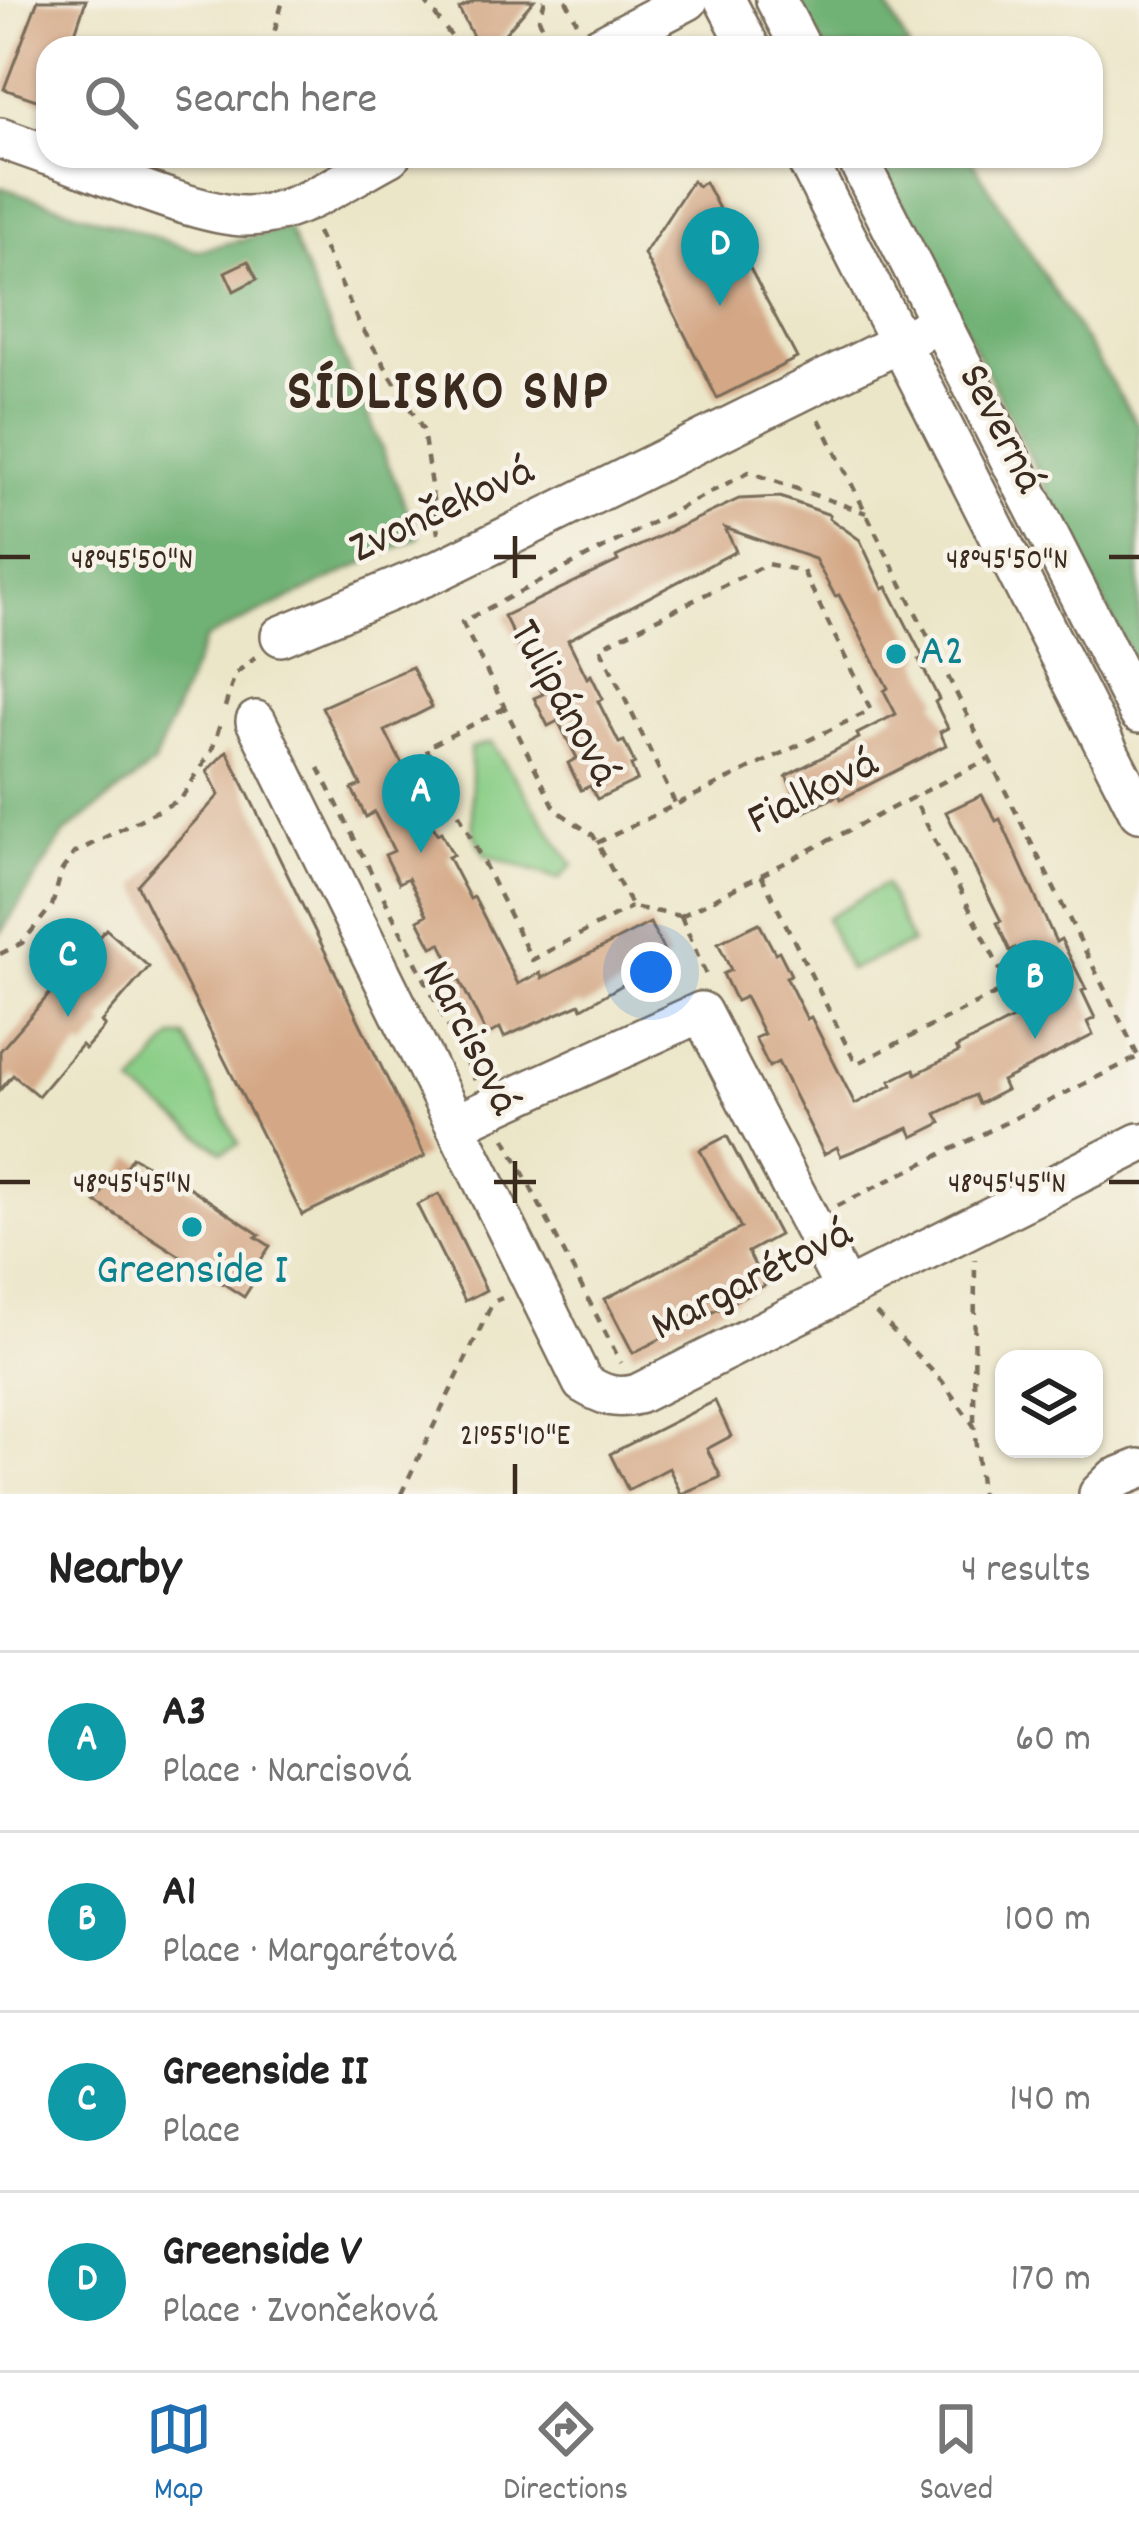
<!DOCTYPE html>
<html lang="en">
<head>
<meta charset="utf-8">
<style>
	:root { --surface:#fff; --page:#f6f6f6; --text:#222; --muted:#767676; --line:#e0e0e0; --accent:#1f6fb2 }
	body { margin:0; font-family:Dekko,sans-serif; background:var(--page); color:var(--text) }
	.controls { position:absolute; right:36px; bottom:36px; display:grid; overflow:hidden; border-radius:24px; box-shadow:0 3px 9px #0004 }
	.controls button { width:108px; height:108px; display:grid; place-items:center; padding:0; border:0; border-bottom:3px solid var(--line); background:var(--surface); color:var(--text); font:60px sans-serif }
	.you { position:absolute; left:651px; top:972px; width:42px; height:42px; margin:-30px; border:9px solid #fff; border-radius:50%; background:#1a73e8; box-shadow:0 0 0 18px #1a73e833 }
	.badge { display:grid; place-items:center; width:78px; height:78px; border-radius:50%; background:var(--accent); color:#fff; font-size:39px; font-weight:700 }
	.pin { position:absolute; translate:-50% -99px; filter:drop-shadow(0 3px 6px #0008) }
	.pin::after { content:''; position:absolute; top:63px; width:42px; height:36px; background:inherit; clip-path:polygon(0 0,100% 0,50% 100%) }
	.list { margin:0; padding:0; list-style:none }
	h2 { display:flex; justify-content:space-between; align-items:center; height:156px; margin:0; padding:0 48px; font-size:51px }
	h2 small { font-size:39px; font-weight:400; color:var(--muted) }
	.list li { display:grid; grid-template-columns:78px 1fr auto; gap:36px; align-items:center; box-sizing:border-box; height:180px; padding:0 48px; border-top:3px solid var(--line) }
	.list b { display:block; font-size:45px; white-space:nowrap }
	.list p { margin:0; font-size:39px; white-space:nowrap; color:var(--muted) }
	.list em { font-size:39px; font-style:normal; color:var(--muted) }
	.icon { flex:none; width:66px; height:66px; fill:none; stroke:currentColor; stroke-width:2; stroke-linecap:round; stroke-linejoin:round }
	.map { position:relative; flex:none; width:1139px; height:1494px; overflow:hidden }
	.search { position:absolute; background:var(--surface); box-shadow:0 3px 9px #0004; left:36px; right:36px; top:36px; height:132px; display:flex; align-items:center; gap:30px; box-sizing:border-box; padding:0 42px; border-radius:36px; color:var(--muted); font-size:45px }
	.sheet { height:876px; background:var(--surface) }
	nav { display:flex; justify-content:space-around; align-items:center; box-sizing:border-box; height:168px; border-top:3px solid var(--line); background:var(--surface); font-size:33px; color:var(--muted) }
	nav a { display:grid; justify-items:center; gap:6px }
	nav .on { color:var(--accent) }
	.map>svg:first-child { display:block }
	.green { fill:#8ace87; stroke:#627c52; stroke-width:3 }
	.forest { fill:#6fb174; stroke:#556e49; stroke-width:3 }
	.building { fill:#d4a886 }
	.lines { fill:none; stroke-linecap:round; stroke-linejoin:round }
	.minor-casing { stroke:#796c5a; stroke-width:44 }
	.path { stroke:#796c5a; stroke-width:4.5; stroke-dasharray:9 9; stroke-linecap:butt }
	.minor { stroke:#fff; stroke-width:39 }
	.ticks { fill:none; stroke:#3b2a1e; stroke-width:4.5 }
	.culture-dot { fill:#0f9aa8; stroke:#f7f3e8; stroke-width:4.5 }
	.labels { text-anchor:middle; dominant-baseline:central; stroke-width:9; stroke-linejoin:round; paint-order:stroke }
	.street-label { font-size:45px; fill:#3b2a1e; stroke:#f7f3e8 }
	.culture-label { font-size:45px; fill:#0d838f; stroke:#f7f3e8; text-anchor:start }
	.district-label { font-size:57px; font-weight:bold; letter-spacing:3px; fill:#3b2a1e; stroke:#f7f3e8 }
	.ticks-label { font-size:30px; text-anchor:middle; fill:#3b2a1e; stroke:#f7f3e8; stroke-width:9; stroke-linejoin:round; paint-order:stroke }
</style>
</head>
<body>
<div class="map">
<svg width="1139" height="1494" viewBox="0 0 1139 1494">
	<rect width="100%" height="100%" fill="#f7f3e8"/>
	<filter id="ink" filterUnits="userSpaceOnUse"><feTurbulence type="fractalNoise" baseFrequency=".00833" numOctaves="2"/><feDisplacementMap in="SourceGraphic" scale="24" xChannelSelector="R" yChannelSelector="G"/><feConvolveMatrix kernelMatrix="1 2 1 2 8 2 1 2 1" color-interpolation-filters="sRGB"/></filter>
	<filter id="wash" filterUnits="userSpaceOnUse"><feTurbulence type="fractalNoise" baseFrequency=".004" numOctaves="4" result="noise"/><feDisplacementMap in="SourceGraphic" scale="48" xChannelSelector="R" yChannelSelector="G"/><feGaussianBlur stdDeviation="2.7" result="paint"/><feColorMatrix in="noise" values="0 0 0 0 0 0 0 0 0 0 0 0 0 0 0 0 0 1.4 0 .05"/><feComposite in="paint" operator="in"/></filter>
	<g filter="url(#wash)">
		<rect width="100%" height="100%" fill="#ece6c9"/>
		<g class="green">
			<polygon points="491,742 573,865 559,879 485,855 473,832 470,748"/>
			<polygon points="885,884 912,943 849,970 826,918"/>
			<polygon points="173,1037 185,1037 239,1144 222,1152 133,1086"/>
		</g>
		<g class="forest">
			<polygon points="797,0 884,0 909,48 822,48"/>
			<polygon points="877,156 969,156 1139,426 1139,671"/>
			<polygon points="0,187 197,251 288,228 419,537 205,639 153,765 65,833 0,934"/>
		</g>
		<g id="blocks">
			<g class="building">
				<polygon points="38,0 86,0 70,48 48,48 48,104 4,89"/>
				<polygon points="477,0 534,0 500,39 483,48 479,48 459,9"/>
				<polygon points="692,181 698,186 705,182 797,358 717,398 644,254"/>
				<polygon points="248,261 257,279 234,291 225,272"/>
				<polygon points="780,497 830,515 829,518 860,540 883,589 887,587 923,657 919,660 939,699 935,702 948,728 940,732 946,745 841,799 839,795 804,812 786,776 859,738 857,734 896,714 884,691 888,688 839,595 835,596 815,559 725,528 736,551 568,640 587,678 591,675 603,699 598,701 619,743 624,741 635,764 631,766 637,780 597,799 590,786 581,790 568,763 577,758 558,721 548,726 534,698 543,694 504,616 618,561 616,557 739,499"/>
				<polygon points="412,667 432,707 385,731 404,768 408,766 420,789 415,791 437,834 441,832 453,855 448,857 470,899 474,897 518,984 540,973 542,978 650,923 668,959 582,1008 580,1004 504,1037 500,1028 487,1035 441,943 432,947 418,920 427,915 408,878 399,883 385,855 394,851 374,812 366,817 352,789 361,785 322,707"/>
				<polygon points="227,751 425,1156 302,1215 137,885 219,795 207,771"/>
				<polygon points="982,795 996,821 1000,819 1056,942 1061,939 1086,989 1082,991 1095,1018 1087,1022 1093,1035 1002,1081 1006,1090 979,1104 975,1095 936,1114 941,1123 913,1137 909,1128 841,1156 837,1147 824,1154 778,1062 769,1067 755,1038 764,1034 745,997 736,1001 723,974 731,970 718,943 759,923 775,953 779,951 791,975 786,977 807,1019 811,1017 855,1104 892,1085 890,1081 914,1069 916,1074 959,1052 956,1048 1042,1004 1015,948 1010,951 997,923 1001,921 946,812"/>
				<polygon points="106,929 149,967 101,1022 105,1026 85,1049 81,1045 38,1096 13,1075 0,1090 0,1051"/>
				<polygon points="727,1136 779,1235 748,1252 765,1285 633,1353 605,1299 741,1228 700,1150"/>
				<polygon points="132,1157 192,1189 260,1235 256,1237 270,1246 253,1272 258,1275 244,1297 96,1202 111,1178 116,1181"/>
				<polygon points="439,1194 486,1290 465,1301 417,1205"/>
				<polygon points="715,1401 731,1436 707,1449 721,1477 681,1494 669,1468 628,1490 610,1454"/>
			</g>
		</g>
	</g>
	<g filter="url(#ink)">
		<use href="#blocks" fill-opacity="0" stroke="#796c5a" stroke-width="3"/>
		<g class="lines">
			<g class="minor-casing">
				<g id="minor">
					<polyline points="725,0 750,48"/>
					<polyline points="776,0 801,48"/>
					<polyline points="597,48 688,0"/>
					<polyline points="0,138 48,155"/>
					<path d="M52,156C98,172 202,217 246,216C296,216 348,178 390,156"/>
					<polyline points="805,156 1139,812"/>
					<polyline points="856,156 1139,713"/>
					<polyline points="281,636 440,570 941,322"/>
					<path d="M256,721L583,1383C603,1395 615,1400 638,1394L1139,1143"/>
					<polyline points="456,1124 701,1012 845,1289"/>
					<polyline points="1099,1494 1114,1479 1139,1469"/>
				</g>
			</g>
			<g class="path">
				<polyline points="424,0 460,48"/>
				<polyline points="545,0 539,19 553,48"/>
				<polyline points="566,0 577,22"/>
				<polyline points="270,48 283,0"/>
				<polyline points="317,232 358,321 423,430 438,534"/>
				<polyline points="819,419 1139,1058"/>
				<polyline points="225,707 235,674 255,657"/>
				<polyline points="505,708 426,748 532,960 631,907"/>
				<polyline points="319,768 475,1080"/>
				<polyline points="597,843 871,710 803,571 767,564 600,647 676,805"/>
				<polyline points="761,875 856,1064 1009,987 913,797"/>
				<polyline points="681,916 632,907 593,835 556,810 462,622 749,472 866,513"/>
				<polyline points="681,916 990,758"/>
				<polyline points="681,916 709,982"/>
				<polyline points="0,954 22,943 52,906 62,870 74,853 181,799 212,750 222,718"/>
				<polyline points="505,1138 621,1363"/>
				<polyline points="837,1206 1138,1057"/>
				<polyline points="876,1313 942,1381 974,1426 981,1494"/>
				<polyline points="974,1422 975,1259"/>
				<polyline points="401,1494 493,1302 502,1298"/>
			</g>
			<use href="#minor" class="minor"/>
		</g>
	</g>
	<path class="ticks" d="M515,536V578M0,557H30M494,557H536M1109,557H1139M515,1161V1203M0,1182H30M494,1182H536M1109,1182H1139M515,1464V1494"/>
	<g class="culture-dot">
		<circle cx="896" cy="654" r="12"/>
		<circle cx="192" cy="1227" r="12"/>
	</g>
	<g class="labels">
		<g class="street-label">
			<text transform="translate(999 430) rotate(63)">Severná</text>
			<text transform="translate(443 512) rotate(-25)">Zvončeková</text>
			<text transform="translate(562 704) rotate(61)">Tulipánová</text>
			<text transform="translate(814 794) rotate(-27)">Fialková</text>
			<text transform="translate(468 1039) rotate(63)">Narcisová</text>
			<text transform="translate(753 1282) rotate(-27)">Margarétová</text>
		</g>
		<g class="culture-label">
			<text x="920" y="654">A2</text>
			<text x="192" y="1273" text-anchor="middle">Greenside I</text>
		</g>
		<g class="district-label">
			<text x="449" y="396">SÍDLISKO SNP</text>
		</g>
	</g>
	<g class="ticks-label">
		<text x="132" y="568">48°45'50"N</text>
		<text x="1007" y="568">48°45'50"N</text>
		<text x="132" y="1192">48°45'45"N</text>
		<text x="1007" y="1192">48°45'45"N</text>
		<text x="515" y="1444">21°55'10"E</text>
	</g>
</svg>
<div class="controls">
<button><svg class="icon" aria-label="layers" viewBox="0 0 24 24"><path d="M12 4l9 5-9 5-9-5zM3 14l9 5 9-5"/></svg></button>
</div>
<div class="you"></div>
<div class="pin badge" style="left:421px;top:853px;background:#0f9aa8">A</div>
<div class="pin badge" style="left:1035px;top:1039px;background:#0f9aa8">B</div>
<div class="pin badge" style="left:68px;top:1017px;background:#0f9aa8">C</div>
<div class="pin badge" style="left:720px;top:306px;background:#0f9aa8">D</div>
<div class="search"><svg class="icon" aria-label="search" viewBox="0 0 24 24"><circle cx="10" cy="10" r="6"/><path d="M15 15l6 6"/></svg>Search here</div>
</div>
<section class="sheet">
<h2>Nearby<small>4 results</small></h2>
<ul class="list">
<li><span class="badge" style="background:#0f9aa8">A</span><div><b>A3</b><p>Place · Narcisová</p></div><em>60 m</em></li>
<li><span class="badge" style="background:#0f9aa8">B</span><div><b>A1</b><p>Place · Margarétová</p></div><em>100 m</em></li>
<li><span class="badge" style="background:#0f9aa8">C</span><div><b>Greenside II</b><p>Place</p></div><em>140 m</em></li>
<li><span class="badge" style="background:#0f9aa8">D</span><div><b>Greenside V</b><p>Place · Zvončeková</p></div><em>170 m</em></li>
</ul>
</section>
<nav>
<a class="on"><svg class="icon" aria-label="map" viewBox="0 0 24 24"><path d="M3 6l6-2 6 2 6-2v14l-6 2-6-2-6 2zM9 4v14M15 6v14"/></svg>Map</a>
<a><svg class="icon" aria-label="directions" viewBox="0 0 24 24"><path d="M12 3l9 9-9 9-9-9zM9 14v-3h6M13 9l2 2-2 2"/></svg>Directions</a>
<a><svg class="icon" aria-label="saved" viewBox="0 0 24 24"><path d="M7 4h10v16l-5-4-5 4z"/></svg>Saved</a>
</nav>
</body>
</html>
